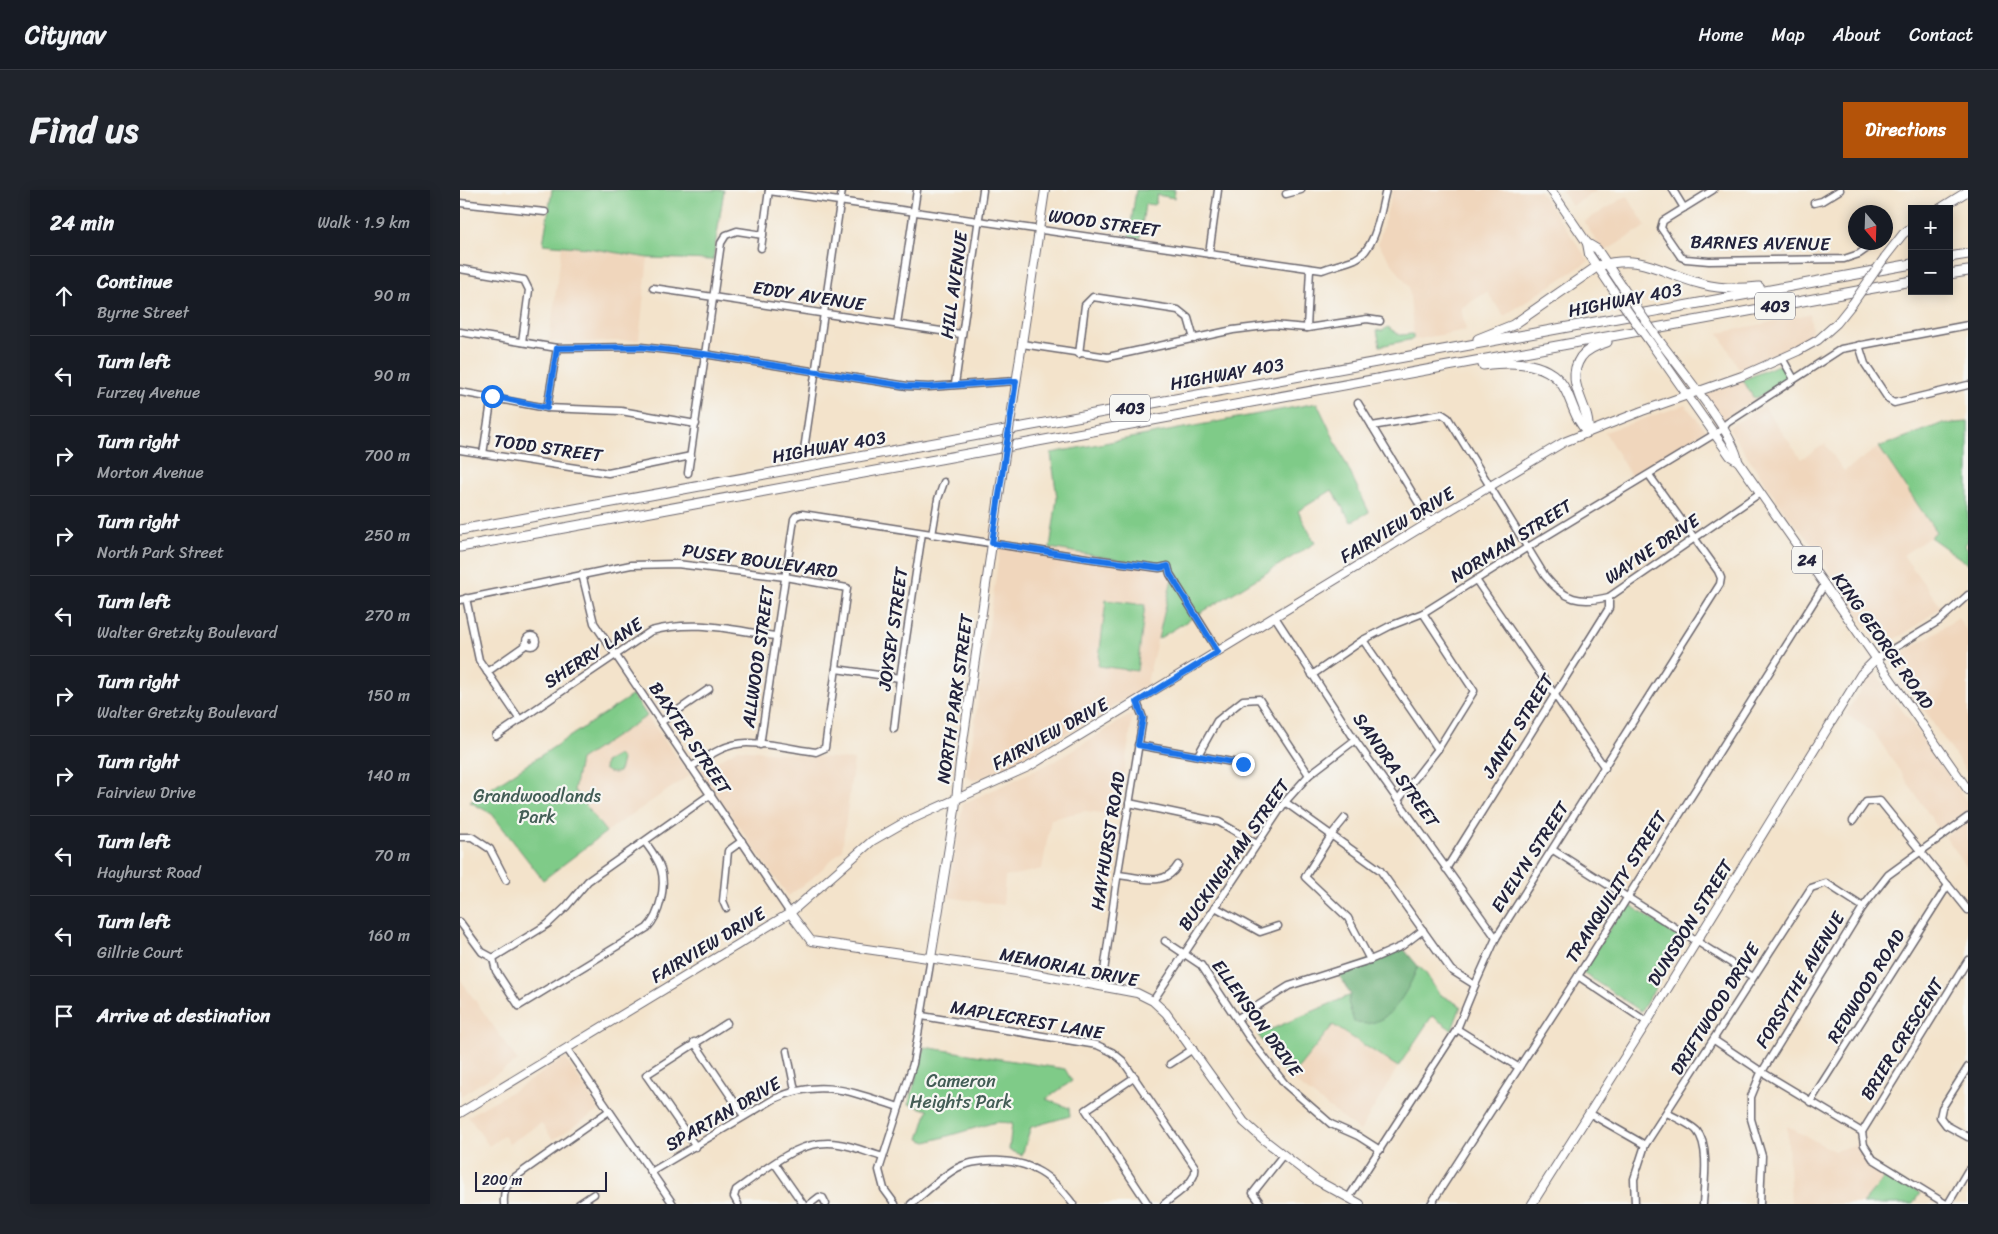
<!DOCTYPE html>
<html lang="en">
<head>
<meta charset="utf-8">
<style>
	:root { --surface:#171b24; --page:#20242c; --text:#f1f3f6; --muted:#9ea1a6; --line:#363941; --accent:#b45309 }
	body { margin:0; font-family:Sriracha,sans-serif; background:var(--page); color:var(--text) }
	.controls { position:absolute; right:15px; top:15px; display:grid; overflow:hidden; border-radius:0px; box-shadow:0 2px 12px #0003 }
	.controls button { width:45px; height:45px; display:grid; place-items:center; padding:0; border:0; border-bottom:1px solid var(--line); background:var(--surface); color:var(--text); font:25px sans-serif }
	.compass { position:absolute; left:1388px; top:15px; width:45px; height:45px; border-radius:50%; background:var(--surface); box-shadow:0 2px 12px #0003; rotate:161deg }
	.scale { position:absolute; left:15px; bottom:12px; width:132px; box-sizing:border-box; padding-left:5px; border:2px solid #22223b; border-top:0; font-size:14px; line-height:18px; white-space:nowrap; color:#22223b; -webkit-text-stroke:4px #f6f6f2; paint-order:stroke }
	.stop { position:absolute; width:15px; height:15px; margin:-11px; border:4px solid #1a73e8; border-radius:50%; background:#fff }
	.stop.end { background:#1a73e8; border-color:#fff; box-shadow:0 1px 5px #0008 }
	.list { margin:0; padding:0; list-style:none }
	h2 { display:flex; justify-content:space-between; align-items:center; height:65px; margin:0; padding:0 20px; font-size:21px }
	h2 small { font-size:16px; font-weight:400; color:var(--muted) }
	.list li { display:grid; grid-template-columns:32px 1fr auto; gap:15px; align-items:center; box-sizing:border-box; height:80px; padding:0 20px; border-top:1px solid var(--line) }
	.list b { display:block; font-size:19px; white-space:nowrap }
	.list p { margin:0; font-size:16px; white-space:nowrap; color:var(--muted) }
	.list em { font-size:16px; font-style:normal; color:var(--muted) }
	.icon { flex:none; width:28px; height:28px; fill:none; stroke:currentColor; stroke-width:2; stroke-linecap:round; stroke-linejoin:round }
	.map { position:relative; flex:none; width:1508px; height:1014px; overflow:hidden; border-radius:0px }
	header { display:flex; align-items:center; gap:30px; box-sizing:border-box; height:70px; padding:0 25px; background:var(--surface); border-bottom:1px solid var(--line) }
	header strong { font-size:24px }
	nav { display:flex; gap:28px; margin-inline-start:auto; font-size:18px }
	.intro { display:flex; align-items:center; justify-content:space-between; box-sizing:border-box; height:120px; padding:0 30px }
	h1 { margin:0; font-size:35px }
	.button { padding:12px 22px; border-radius:0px; background:var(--accent); color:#fff; font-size:18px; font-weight:700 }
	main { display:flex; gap:30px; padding:0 30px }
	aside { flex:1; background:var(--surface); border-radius:0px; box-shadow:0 2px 12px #0003 }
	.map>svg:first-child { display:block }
	.built { fill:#f0d6bc }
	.green { fill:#7fcb88; stroke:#507662 }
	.forest { fill:#67af74; stroke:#446858 }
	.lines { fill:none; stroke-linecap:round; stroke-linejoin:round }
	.minor-casing { stroke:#6b666d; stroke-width:9 }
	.major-casing { stroke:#6b666d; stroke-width:10 }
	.highway-casing { stroke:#6b666d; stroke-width:11 }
	.minor { stroke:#fff; stroke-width:6 }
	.major { stroke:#fff; stroke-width:8 }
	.highway { stroke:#fff; stroke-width:9 }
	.major-bridge-casing { stroke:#6b666d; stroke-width:10; stroke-linecap:butt }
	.major-bridge { stroke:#fff; stroke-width:8 }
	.route { stroke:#1a73e8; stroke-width:6 }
	.labels { text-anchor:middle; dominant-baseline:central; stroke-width:4.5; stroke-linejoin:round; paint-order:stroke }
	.shield { fill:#f6f6f2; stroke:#626272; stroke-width:1 }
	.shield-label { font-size:16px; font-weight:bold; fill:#22223b }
	.street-label { font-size:18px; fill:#22223b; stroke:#f6f6f2 }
	.park-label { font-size:18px; fill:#435d56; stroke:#f6f6f2 }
</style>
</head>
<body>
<header>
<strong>Citynav</strong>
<nav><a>Home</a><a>Map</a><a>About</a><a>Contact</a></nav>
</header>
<div class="intro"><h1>Find us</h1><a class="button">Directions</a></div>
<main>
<aside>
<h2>24 min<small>Walk · 1.9 km</small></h2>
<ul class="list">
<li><svg class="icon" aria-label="ahead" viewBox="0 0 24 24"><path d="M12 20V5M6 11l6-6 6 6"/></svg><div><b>Continue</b><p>Byrne Street</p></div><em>90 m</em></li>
<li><svg class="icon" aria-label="left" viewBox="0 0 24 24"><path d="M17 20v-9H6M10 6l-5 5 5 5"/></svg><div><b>Turn left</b><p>Furzey Avenue</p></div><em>90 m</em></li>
<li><svg class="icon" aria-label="right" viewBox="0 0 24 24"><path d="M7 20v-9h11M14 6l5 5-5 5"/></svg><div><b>Turn right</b><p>Morton Avenue</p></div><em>700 m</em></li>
<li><svg class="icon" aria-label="right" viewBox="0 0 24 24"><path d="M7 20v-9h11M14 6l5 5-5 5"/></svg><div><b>Turn right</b><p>North Park Street</p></div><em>250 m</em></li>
<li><svg class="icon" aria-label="left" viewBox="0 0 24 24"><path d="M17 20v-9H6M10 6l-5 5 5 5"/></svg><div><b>Turn left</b><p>Walter Gretzky Boulevard</p></div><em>270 m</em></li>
<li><svg class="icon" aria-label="right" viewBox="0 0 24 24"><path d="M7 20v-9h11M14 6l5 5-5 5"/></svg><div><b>Turn right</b><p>Walter Gretzky Boulevard</p></div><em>150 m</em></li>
<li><svg class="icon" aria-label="right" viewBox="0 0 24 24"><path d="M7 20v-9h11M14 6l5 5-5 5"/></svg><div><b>Turn right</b><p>Fairview Drive</p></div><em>140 m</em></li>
<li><svg class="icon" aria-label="left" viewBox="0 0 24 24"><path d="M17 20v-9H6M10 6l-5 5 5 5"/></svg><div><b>Turn left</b><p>Hayhurst Road</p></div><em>70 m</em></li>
<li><svg class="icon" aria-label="left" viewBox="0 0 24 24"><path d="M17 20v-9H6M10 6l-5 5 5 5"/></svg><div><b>Turn left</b><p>Gillrie Court</p></div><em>160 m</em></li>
<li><svg class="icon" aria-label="arrive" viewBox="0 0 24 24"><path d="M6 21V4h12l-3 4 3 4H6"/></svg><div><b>Arrive at destination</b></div></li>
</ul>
</aside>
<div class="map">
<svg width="1508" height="1014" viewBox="0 0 1508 1014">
	<rect width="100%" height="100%" fill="#f6f6f2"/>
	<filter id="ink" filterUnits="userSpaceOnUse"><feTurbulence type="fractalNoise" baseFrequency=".02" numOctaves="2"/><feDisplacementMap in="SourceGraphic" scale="10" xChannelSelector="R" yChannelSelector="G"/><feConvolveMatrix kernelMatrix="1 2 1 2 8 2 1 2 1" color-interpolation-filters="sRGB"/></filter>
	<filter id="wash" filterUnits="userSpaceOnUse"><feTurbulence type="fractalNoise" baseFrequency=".0096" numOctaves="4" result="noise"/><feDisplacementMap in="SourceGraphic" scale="20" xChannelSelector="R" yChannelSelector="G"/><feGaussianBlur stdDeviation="1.12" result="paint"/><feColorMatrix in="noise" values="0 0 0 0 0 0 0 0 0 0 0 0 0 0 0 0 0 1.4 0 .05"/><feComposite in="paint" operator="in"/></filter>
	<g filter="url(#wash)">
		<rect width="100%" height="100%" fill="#f3e3cb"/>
		<g class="built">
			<polygon points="933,0 1079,0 1129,71 1044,126 1027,102 1001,118 1006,140 954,150 949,97 918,54"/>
			<polygon points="1101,0 1138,0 1112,16"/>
			<polygon points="1167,6 1186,36 1144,62 1124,32"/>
			<polygon points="102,57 128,58 188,68 179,150 111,153 89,151"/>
			<polygon points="1350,124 1353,148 1279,179 1259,143"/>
			<polygon points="1284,189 1293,207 1296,208 1263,230 1246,207 1247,204"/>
			<polygon points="1225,215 1246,240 1172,288 1145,242"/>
			<polygon points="1304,216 1341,269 1365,254 1384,281 1419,257 1476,343 1443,365 1481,417 1450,440 1421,458 1350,352 1324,321 1269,239 1272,235"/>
			<polygon points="541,352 590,358 696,376 713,384 686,497 574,562 547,577 513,591 506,584 512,552"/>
			<polygon points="1498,428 1508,443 1508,584 1433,475 1433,470"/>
			<polygon points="1411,482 1416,483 1508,613 1508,620 1480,641 1415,544 1386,524"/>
			<polygon points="673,523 658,625 625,621 591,629 582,679 545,687 543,715 487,707 503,614 597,570"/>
			<polygon points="187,526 230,585 146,642 114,600 120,570"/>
			<polygon points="278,559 394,570 382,660 350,690 328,706 240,581"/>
			<polygon points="1508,631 1508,678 1485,646"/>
			<polygon points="0,789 58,871 0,906"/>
			<polygon points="873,835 938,877 900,941 830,888"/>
			<polygon points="105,868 139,920 93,950 81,933 49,954 44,945 29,956 8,926 58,898"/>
			<polygon points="1327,936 1374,961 1398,954 1400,961 1408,973 1428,984 1402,1014 1331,1014"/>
		</g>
		<g class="green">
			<polygon points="92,0 264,0 253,70 188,68 128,58 83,54"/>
			<polygon points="676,0 715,0 714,8 697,5 695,15 685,14 680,49 669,47"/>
			<polygon points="928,137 939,145 953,144 953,149 920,156 917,140 922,141"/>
			<polygon points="1318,175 1323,176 1328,185 1327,190 1296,208 1293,207 1283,190"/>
			<polygon points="857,213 909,322 891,332 872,300 838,321 855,353 698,449 713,384 696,376 590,358 597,308 591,263"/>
			<polygon points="1508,232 1508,351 1505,355 1508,359 1508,374 1470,347 1476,342 1419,257 1481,234"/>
			<polygon points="646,410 685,415 677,481 638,476"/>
			<polygon points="173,505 187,526 120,570 114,600 146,642 83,690 32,624 10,612"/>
			<path d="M158,565L162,569L159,582C152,584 149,583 144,579L145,572Z"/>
			<polygon points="1167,713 1225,751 1181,821 1121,782"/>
			<polygon points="958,776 965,782 979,804 1001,816 992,840 972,826 938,877 873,835 830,888 798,845"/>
			<polygon points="464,857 605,879 612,891 586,909 609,918 610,926 571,937 562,965 549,960 552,933 536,932 467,952 459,949 468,920 449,914"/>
			<polygon points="1428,984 1460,1003 1453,1014 1402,1014"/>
		</g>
		<path class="forest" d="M942,757L958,776C948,801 927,843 894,832L888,812L891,805L877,782Z"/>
	</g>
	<g filter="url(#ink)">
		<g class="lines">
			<g class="minor-casing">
				<g id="minor">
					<polyline points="1213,0 1224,18"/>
					<polyline points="1253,0 1203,31 1201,38 1221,67 1226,69 1249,71 1384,69 1399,64 1416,52"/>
					<path d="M309,1L862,80C873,76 885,73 895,69C917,59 920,21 926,0"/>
					<polyline points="826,4 841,0"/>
					<polyline points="0,13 85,22"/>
					<polyline points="1354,13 1362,11 1380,0"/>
					<polyline points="301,58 309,0"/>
					<polyline points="749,64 758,0"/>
					<polyline points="0,79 64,90 69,100 62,152"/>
					<polyline points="193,98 501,144"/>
					<polyline points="437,134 457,0"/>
					<polyline points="847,138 850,79"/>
					<polyline points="0,142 97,158 181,157 244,164 447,196 469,197 556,191"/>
					<polyline points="562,154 648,167 773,140 813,135 847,138 907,129 920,131"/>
					<polyline points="1399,155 1405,174 1429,210 1434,213 1508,195"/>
					<polyline points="619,164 625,115 633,107 718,120 728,128 734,149"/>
					<polyline points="1322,168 1334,189"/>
					<polyline points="495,194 523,0"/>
					<polyline points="0,202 87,218 161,221 236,234"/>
					<polyline points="898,213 970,332"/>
					<polyline points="87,218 97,158"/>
					<path d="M912,236L982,224L988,228L1085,386C1104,410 1120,414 1149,407L1300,303"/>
					<polyline points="0,260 148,283 231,266"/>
					<polyline points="344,260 382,0"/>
					<polyline points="23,264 32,206"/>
					<polyline points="228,283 261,53 266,45 277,41 303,45"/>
					<polyline points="472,345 478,309 484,292"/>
					<polyline points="122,384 134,433 330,723"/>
					<polyline points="1016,390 1145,578"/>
					<polyline points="6,408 19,470 60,530"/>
					<path d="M0,410L171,375L217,374L325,387L387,398L365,558L356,562C334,559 309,553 287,553C266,553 248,566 231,577"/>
					<polyline points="815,427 895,550 1036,748"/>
					<circle cx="71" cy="451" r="5"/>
					<polyline points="903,450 978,559"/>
					<polyline points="1416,469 1479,431 1508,405"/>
					<polyline points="376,479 440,488"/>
					<polyline points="27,482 67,454"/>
					<polyline points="852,485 903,450 930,436 963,423 1068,357 1263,239 1267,233 1381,159 1508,135"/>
					<polyline points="201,532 249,499"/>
					<polyline points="434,539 440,488 462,343"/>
					<path d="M36,546L191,441C235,429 271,440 315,446"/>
					<polyline points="300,555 334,329 336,326 342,324 633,369 699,378 708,376 710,384 758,461"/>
					<polyline points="678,555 783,574"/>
					<polyline points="738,565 757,531 783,510 799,509 849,585"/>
					<polyline points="939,609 978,559 1014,501 963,423"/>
					<polyline points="825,612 920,680 991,780 1015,795"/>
					<polyline points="669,613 759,632 797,654"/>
					<polyline points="885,628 872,644 845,687 888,728 910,770"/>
					<polyline points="1393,631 1406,612 1420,611 1508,720"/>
					<polyline points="0,647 12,647 30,659 46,690"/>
					<polyline points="1093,660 1293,787"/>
					<polyline points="986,679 1149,418 1149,407"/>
					<path d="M658,685C680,687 705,698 718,675"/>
					<polyline points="755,717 800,742 818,736"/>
					<polyline points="266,718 263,711 268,661 282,651"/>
					<polyline points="0,732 22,762 33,768"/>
					<polyline points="705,751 741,775 790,849 825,894 871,934 898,946 920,960"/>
					<path d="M33,768L36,781L59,816L187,738C200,725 206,696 201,679C198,669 191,660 185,652"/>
					<polyline points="33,768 88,734 106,717 128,691 251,604"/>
					<polyline points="1118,786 1187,832"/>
					<polyline points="642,796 656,695 683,528 677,512"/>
					<polyline points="693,811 825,612 849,585 895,550"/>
					<path d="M462,826L637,855L652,862L663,871L735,977C738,992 714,1005 704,1014"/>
					<polyline points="778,828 829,796 910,770 942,756 963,740"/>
					<polyline points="997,839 1058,877"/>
					<polyline points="1254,850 1302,882 1402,942"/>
					<polyline points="234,852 284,926"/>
					<polyline points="107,859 213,1014"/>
					<polyline points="327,861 335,900"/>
					<polyline points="710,874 733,859"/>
					<polyline points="1508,877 1482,918 1480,927 1486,935 1508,947"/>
					<polyline points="675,887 626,920 688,1014"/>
					<polyline points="1350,912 1488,695"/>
					<polyline points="1129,923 1185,955"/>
					<path d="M1207,923C1214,927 1232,935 1237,941C1250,956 1244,995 1243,1014"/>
					<polyline points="1402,942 1508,770"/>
					<polyline points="1402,942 1404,955 1413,969 1486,1014"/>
					<polyline points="236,957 186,885 267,833"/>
					<polyline points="315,974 343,1014"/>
					<path d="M191,982L314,909C361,887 394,903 439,917"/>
					<polyline points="889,1007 997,839 1015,795 1036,748 1260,394 1261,388 1258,381 1189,285"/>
					<path d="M44,1014C43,1001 46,996 55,987L149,921"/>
					<polyline points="119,1014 134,1004"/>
					<path d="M278,1014L274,1007L276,1000C307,979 339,947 379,954C393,956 409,963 423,967"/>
					<polyline points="350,1014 359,1007 363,1008 366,1014"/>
					<polyline points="435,1014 424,999 419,980 453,874 471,768"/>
					<path d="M451,1014C466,1002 481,987 497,978C517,967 557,969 576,980C591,987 603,1001 613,1014"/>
					<polyline points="801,1014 793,1003 823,965"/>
					<polyline points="971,1014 1118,786 1365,394"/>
					<polyline points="1175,1014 1174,989 1185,955 1351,698 1366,693 1403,717"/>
					<polyline points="1300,1014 1302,966 1291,929 1291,907 1300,885 1403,717 1428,685 1508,627"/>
					<polyline points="1488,1014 1508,980"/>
				</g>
			</g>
			<g class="major-casing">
				<g id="major">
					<polyline points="1091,0 1127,53 1129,64 1162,113"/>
					<polyline points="1479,19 1508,1"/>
					<polyline points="1127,53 1137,59 1172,111"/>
					<polyline points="1425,67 1443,44 1452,37"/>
					<path d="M1201,153C1219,177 1275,245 1278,271"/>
					<polyline points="1192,155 1270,266 1278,271 1508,600"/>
					<polyline points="551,227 585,0"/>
					<polyline points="330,723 351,751 565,782 677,803 693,811 706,823 784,932 803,949 856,990 900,1014"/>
					<polyline points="471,768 495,620 500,572 544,272"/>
					<polyline points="0,923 330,723 412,651 445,632 568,577 970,332 1104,252 1182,221 1282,186 1338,161 1358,150 1377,133 1393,113"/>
					<polyline points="1072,1014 1187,832 1401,484 1416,469"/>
				</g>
			</g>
			<g class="highway-casing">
				<g id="highway">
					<polyline points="1489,67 1508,64"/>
					<polyline points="1489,84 1508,81"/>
					<path d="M1018,149L1053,135L1138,76C1185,63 1199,83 1242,94C1260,99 1280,99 1299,97"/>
					<path d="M1023,175C1053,171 1091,170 1106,201C1113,215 1116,231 1128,242"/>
					<path d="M1128,242C1131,216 1103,193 1121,167C1127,159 1137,155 1147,152"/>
					<polyline points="0,340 1452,74"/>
					<polyline points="0,357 1452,91"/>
				</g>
			</g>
			<use href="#minor" class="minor"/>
			<use href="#major" class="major"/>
			<use href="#highway" class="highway"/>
			<g class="major-bridge-casing">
				<g id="major-bridge">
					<polyline points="1172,111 1201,153"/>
					<polyline points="1162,113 1192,155"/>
					<polyline points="1393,113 1425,67"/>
					<polyline points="544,272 551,227"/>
				</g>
			</g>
			<use href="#major-bridge" class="major-bridge"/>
		</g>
	</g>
	<g class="lines" filter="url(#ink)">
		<polyline class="route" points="32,206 87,218 97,158 181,157 244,164 446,196 469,197 556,191 532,353 633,369 700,378 708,376 710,384 758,462 677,512 683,528 678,555 783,574"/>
	</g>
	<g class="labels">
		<g class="shield">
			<rect x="1295" y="102.5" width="40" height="27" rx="4"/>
			<rect x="650" y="204.5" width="40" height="27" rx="4"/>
			<rect x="1332" y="356.5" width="30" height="27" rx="4"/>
		</g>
		<g class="shield-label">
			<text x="1315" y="116">403</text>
			<text x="670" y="218">403</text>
			<text x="1347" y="370">24</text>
		</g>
		<g class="street-label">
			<text transform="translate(644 33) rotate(8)">WOOD STREET</text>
			<text transform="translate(1300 53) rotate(1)">BARNES AVENUE</text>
			<text transform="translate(494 95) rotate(-82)">HILL AVENUE</text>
			<text transform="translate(349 106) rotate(9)">EDDY AVENUE</text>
			<text transform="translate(1165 110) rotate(-11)">HIGHWAY 403</text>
			<text transform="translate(767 184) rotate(-10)">HIGHWAY 403</text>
			<text transform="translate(369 257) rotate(-10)">HIGHWAY 403</text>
			<text transform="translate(88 258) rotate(8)">TODD STREET</text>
			<text transform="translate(937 335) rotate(-31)">FAIRVIEW DRIVE</text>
			<text transform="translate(1051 351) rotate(-32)">NORMAN STREET</text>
			<text transform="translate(1192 359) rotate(-34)">WAYNE DRIVE</text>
			<text transform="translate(300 371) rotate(8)">PUSEY BOULEVARD</text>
			<text transform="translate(433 439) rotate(-82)">JOYSEY STREET</text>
			<text transform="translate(1423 451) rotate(55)">KING GEORGE ROAD</text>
			<text transform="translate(133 463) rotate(-33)">SHERRY LANE</text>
			<text transform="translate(298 467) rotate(-82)">ALLWOOD STREET</text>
			<text transform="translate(495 509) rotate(-82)">NORTH PARK STREET</text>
			<text transform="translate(1058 536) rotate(-58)">JANET STREET</text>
			<text transform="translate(590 544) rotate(-29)">FAIRVIEW DRIVE</text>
			<text transform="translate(230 548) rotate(56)">BAXTER STREET</text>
			<text transform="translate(936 580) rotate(55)">SANDRA STREET</text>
			<text transform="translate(648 651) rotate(-81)">HAYHURST ROAD</text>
			<text transform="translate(774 665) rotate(-55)">BUCKINGHAM STREET</text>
			<text transform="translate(1070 667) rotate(-57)">EVELYN STREET</text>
			<text transform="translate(1156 697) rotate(-58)">TRANQUILITY STREET</text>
			<text transform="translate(1230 733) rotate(-58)">DUNSDON STREET</text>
			<text transform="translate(248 755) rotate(-31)">FAIRVIEW DRIVE</text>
			<text transform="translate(609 777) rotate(11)">MEMORIAL DRIVE</text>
			<text transform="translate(1340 790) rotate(-59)">FORSYTHE AVENUE</text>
			<text transform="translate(1406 796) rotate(-58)">REDWOOD ROAD</text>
			<text transform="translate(1255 819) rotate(-58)">DRIFTWOOD DRIVE</text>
			<text transform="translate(797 828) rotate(54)">ELLENSON DRIVE</text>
			<text transform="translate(567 830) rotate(10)">MAPLECREST LANE</text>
			<text transform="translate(1442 849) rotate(-58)">BRIER CRESCENT</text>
			<text transform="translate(263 924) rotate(-30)">SPARTAN DRIVE</text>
		</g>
		<g class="park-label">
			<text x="77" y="606">Grandwoodlands<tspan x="77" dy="21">Park</tspan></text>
			<text x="501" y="891">Cameron<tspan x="501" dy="21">Heights Park</tspan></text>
		</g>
	</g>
</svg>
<div class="controls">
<button>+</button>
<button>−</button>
</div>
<svg class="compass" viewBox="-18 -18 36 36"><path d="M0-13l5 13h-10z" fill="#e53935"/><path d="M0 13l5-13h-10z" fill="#9ea1a6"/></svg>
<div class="scale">200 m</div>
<div class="stop" style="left:32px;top:206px"></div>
<div class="stop end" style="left:783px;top:574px"></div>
</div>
</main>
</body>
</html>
